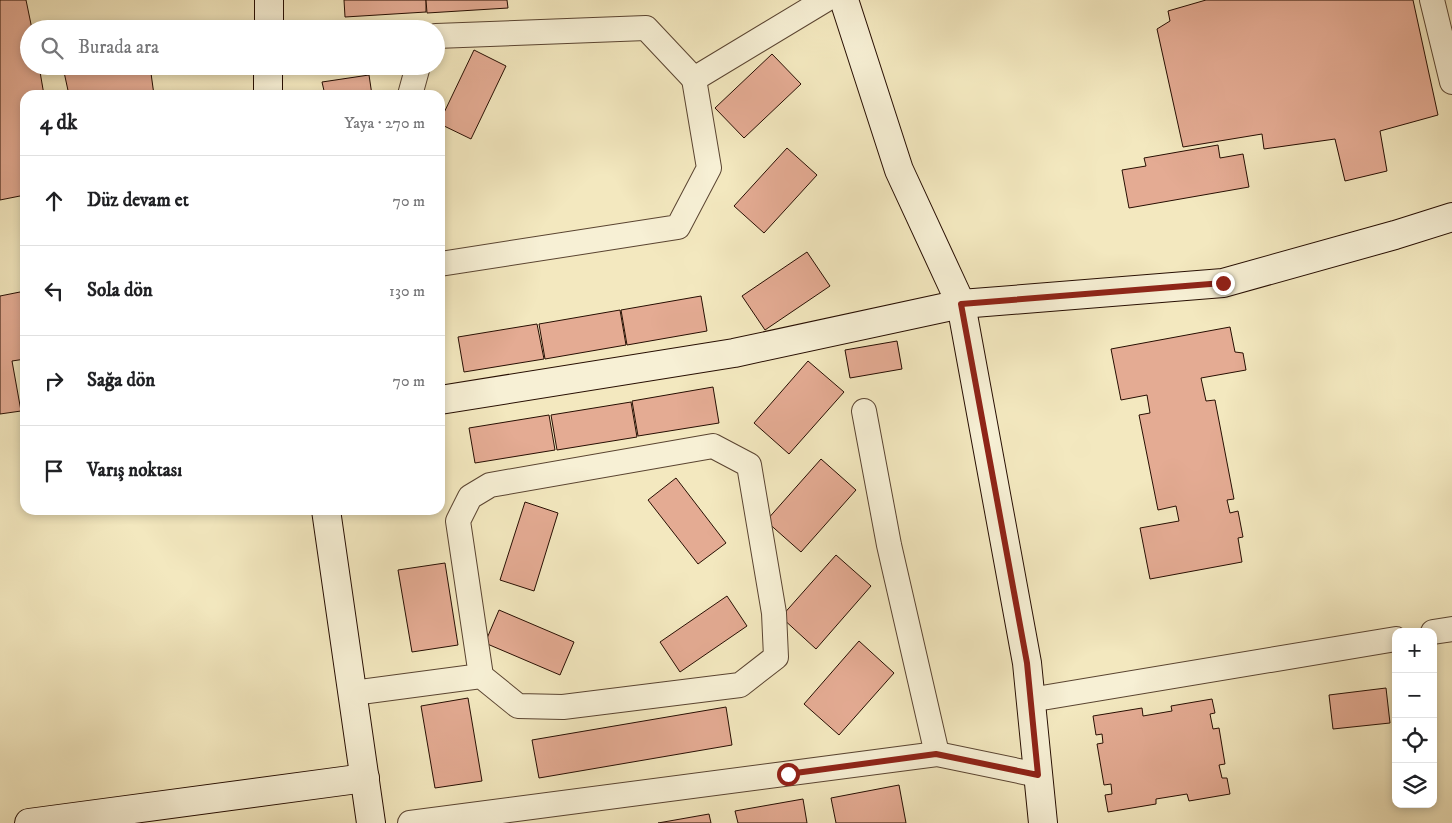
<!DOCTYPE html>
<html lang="tr">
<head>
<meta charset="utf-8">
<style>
	:root { --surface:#fff; --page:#f6f6f6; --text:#202124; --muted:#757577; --line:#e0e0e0 }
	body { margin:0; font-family:"IM FELL DW Pica",serif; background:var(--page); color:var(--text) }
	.controls { position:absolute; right:15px; bottom:15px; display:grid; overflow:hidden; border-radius:10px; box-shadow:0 2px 8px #0003 }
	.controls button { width:45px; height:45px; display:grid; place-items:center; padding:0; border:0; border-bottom:1px solid var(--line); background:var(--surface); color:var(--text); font:25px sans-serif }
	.stop { position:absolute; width:15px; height:15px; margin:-11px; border:4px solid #8f2418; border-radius:50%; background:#fff }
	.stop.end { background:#8f2418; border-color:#fff; box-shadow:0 1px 5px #0008 }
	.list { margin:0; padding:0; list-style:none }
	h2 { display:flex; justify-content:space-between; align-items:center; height:65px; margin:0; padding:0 20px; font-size:21px }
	h2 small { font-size:16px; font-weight:400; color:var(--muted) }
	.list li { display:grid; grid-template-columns:32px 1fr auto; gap:15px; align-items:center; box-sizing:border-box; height:90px; padding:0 20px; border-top:1px solid var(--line) }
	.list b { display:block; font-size:19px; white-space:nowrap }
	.list em { font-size:16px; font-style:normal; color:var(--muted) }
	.icon { flex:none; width:28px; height:28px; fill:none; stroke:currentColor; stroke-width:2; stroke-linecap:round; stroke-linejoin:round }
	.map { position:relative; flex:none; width:1452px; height:823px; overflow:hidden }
	.search { position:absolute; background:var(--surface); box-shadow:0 2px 8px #0003; left:20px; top:20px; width:425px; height:55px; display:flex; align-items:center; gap:12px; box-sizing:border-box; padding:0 18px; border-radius:28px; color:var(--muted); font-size:19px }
	.panel { position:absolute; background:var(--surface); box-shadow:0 2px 8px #0003; left:20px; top:90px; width:425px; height:425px; border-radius:15px }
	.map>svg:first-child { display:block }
	.building { fill:#e4ab93; stroke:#270e02 }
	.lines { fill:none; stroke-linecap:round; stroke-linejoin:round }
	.street-casing { stroke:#5a4431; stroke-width:26 }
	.secondary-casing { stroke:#270e02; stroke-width:30 }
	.street { stroke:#f7f0d5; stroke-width:24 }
	.secondary { stroke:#f7f0d5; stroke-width:28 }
	.route { stroke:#8f2418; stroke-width:6 }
</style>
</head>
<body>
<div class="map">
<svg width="1452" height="823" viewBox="0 0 1452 823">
	<rect width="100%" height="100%" fill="#f3e8bf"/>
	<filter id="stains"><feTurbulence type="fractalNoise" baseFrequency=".004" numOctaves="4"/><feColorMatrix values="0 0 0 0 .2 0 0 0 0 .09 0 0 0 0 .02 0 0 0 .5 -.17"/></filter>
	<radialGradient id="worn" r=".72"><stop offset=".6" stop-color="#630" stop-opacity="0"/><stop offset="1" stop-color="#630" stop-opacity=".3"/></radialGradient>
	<g class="building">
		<polygon points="0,0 26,0 32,29 29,29 29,66 39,66 44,95 25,95 25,195 0,200"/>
		<polygon points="344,0 426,0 426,12 345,17"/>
		<polygon points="426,0 507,0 508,8 427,13"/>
		<polygon points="1206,0 1413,0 1438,115 1380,131 1387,171 1345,181 1335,139 1264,149 1262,134 1183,147 1157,29 1170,21 1168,11"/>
		<polygon points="474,50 506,66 471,139 440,124 440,121"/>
		<polygon points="772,54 801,84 744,138 715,108"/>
		<polygon points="107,66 150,66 154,95 69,95 64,72"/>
		<polygon points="369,75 372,95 325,95 322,82"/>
		<polygon points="1218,145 1220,158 1243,154 1249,187 1129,208 1122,170 1146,166 1144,158"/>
		<polygon points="787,148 817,175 764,233 734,206"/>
		<polygon points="807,252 830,286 765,330 742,296"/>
		<polygon points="25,291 25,359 12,361 21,411 0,414 0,296"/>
		<polygon points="701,296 707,331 627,345 621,310"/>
		<polygon points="620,310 626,345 545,359 539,324"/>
		<polygon points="537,324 544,359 464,372 458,337"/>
		<polygon points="1230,327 1235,352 1243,353 1246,370 1201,378 1206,401 1215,400 1234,499 1227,500 1230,513 1238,511 1243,537 1238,538 1242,562 1150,579 1140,528 1179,521 1176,506 1158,510 1139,415 1150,413 1147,395 1121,400 1111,349"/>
		<polygon points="897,341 902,369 850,378 845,350"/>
		<polygon points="808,361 844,392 789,454 754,423"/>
		<polygon points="713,387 719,423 638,436 632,401"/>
		<polygon points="631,402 637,437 557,450 551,415"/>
		<polygon points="549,415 555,450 475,463 469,428"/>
		<polygon points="821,459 856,490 801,552 766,521"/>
		<polygon points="676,478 726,543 698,564 648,500"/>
		<polygon points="525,502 558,513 534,591 500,580"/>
		<polygon points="836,555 871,586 816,649 781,617"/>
		<polygon points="445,563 458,645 412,652 398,570"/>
		<polygon points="727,596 747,626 680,672 660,642"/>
		<polygon points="499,610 574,642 560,675 485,643"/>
		<polygon points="859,641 894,673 839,735 804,704"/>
		<polygon points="1386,688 1390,723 1333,729 1329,695"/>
		<polygon points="468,698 482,781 435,788 421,706"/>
		<polygon points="1212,699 1215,713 1210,714 1213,729 1219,728 1225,764 1219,765 1222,778 1227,778 1230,794 1189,801 1187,794 1156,799 1156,804 1108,812 1105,795 1112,794 1111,784 1104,785 1097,744 1103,743 1102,734 1096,735 1093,716 1142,708 1143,716 1172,711 1171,706"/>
		<polygon points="726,707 732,745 539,778 532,740"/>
		<polygon points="899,785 906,823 836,823 831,798"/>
		<polygon points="803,799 807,823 738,823 735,811"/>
		<polygon points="709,814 711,823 658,823"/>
	</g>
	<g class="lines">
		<g class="street-casing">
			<g id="street">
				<polyline points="1432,0 1452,82"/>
				<polyline points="436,36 646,28 694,79"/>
				<polyline points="410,95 418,66"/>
				<polyline points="440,264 678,227 709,168 694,79 825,0"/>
				<polyline points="864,411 889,545 937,754"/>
				<polyline points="1433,632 1452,629"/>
				<polyline points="353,693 481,676 518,706 563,707 740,685 776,657 774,613 749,465 713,446 490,485 470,497 458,521 481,676"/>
				<polyline points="1030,700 1396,639"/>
				<polyline points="410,823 937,754 1038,775"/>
			</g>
		</g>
		<g class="secondary-casing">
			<g id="secondary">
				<polyline points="844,0 899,170 961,304 1027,663 1043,823"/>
				<polyline points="269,29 269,0"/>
				<polyline points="268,95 268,66"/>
				<polyline points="440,400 734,353 961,304 1223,283 1395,235 1452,217"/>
				<polyline points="326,510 371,823"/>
				<polyline points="29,823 365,778"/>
			</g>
		</g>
		<use href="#street" class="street"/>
		<use href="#secondary" class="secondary"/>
	</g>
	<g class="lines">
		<polyline class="route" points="788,774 936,754 1038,775 1027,663 961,304 1223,283"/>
	</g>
	<rect width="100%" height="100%" filter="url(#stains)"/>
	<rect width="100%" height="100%" fill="url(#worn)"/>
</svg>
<div class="controls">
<button>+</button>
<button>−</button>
<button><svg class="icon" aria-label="locate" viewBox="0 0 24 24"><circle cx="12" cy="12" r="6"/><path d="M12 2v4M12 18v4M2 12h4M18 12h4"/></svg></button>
<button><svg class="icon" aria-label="layers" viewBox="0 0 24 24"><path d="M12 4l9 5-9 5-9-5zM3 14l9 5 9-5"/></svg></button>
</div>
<div class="stop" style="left:788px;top:774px"></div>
<div class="stop end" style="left:1223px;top:283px"></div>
<div class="search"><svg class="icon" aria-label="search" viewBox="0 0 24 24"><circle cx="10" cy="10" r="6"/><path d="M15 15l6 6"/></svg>Burada ara</div>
<section class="panel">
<h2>4 dk<small>Yaya · 270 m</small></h2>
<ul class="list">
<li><svg class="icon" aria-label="ahead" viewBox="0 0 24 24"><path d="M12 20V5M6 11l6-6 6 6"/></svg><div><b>Düz devam et</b></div><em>70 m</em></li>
<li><svg class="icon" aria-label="left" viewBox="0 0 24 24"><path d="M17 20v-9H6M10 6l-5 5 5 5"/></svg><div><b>Sola dön</b></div><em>130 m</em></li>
<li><svg class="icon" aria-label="right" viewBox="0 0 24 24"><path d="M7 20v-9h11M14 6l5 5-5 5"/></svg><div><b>Sağa dön</b></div><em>70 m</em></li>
<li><svg class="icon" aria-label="arrive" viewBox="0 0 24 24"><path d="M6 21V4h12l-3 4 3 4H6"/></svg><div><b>Varış noktası</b></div></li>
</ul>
</section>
</div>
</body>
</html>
